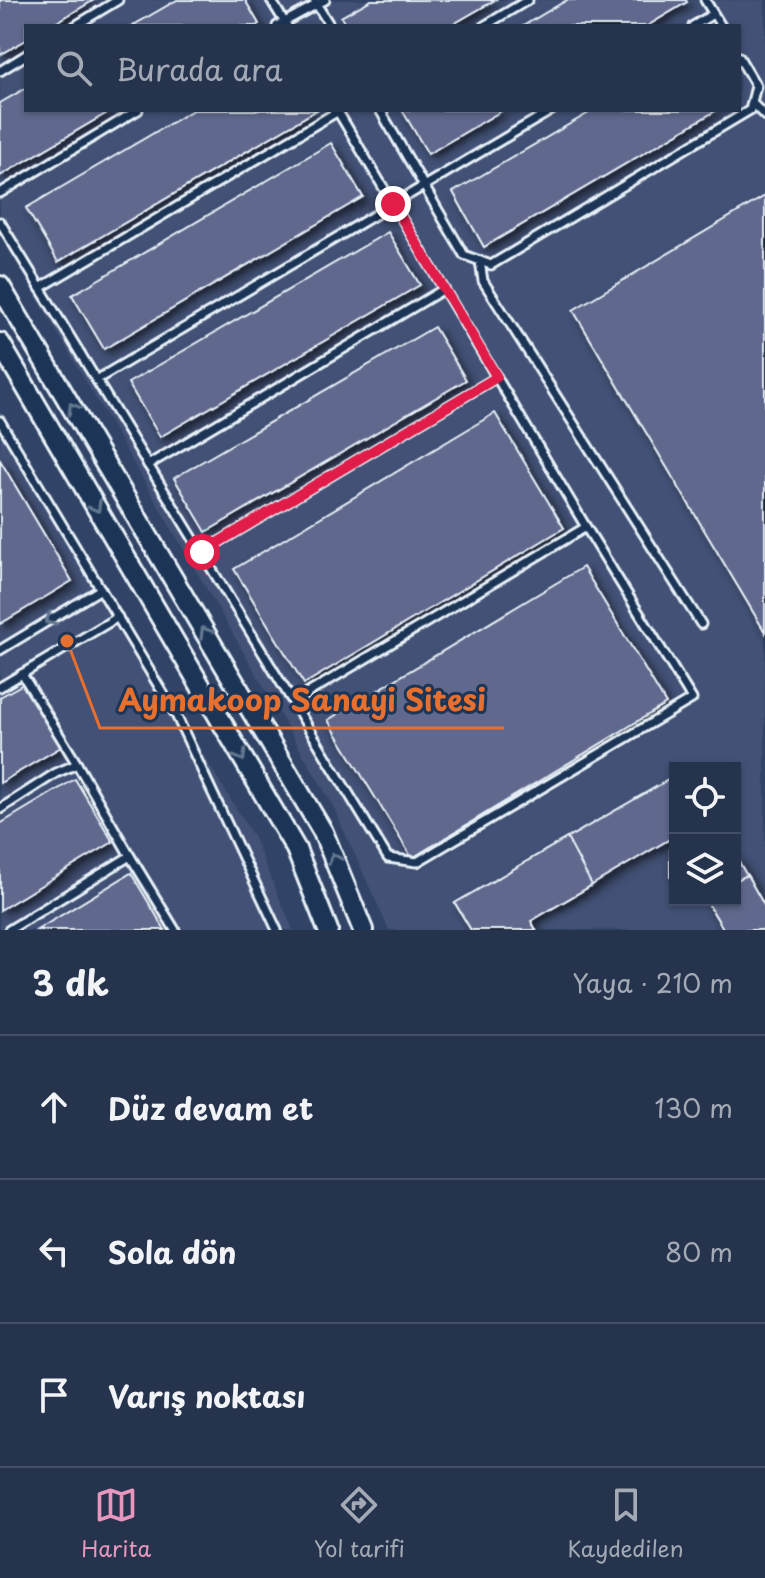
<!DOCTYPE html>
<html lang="tr">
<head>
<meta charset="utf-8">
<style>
	:root { --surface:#25334d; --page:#313f57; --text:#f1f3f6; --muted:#a3aab6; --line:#424e65; --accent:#e797bd }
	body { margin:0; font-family:"Playpen Sans",sans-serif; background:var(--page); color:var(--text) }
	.controls { position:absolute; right:24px; bottom:24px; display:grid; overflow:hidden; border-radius:0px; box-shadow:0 2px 6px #0004 }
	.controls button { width:72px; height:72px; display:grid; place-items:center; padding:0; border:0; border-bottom:2px solid var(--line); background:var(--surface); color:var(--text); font:40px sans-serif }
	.stop { position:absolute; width:24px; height:24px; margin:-18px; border:6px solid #e11d48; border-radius:50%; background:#fff }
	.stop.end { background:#e11d48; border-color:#fff; box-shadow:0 2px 8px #0008 }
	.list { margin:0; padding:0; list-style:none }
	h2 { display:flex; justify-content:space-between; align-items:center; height:104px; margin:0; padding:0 32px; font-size:34px }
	h2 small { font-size:26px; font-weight:400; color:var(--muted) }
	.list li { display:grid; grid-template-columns:52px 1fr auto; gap:24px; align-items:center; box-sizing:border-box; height:144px; padding:0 32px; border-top:2px solid var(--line) }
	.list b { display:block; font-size:30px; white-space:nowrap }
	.list em { font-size:26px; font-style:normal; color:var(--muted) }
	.icon { flex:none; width:44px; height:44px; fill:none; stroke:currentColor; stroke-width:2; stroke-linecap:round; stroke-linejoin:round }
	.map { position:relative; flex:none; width:765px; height:930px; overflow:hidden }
	.search { position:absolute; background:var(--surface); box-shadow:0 2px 6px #0004; left:24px; right:24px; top:24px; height:88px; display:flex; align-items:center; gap:20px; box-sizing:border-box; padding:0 28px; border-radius:0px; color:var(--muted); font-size:30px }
	.sheet { height:536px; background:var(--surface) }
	nav { display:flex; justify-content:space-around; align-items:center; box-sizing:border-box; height:112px; border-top:2px solid var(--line); background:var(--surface); font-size:22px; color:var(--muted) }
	nav a { display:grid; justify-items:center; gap:4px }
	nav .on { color:var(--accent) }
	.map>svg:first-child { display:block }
	.built { fill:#425175; fill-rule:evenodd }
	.building { fill:#61678d; stroke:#e8f1f8; stroke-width:2; filter:url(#shadow) }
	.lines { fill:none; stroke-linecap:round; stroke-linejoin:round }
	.service-casing { stroke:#e8f1f8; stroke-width:13 }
	.secondary-casing { stroke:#e8f1f8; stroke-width:24 }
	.service { stroke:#1d3557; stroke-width:7 }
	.secondary { stroke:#1d3557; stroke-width:18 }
	.oneway { stroke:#64778f }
	.route { stroke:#e11d48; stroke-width:10 }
	.leader { fill:none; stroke:#e8702f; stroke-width:3 }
	.callout-dot { fill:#e8702f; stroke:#1d3557; stroke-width:3 }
	.callout-label { font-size:30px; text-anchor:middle; font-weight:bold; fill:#e8702f; stroke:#1d3557; stroke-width:6; stroke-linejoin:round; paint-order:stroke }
</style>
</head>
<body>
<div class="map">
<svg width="765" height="930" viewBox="0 0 765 930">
	<defs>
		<filter id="shadow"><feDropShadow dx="4.5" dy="4.5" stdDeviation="4" flood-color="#0009"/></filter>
	</defs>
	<rect width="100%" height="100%" fill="#314467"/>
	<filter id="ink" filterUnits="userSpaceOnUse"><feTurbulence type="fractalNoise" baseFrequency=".0125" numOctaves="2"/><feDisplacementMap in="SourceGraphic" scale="16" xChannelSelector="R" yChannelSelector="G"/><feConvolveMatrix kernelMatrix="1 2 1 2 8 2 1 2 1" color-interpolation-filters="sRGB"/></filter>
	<g filter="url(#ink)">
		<g class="built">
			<path d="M0,0H765V930H389L332,804L0,234ZM26,26H739V110H26ZM675,768H735V900H675Z"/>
			<polygon points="0,417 113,607 253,836 293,930 0,930"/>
		</g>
		<g class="building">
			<polygon points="0,0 94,0 50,26 26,26 26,40 0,55"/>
			<polygon points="177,0 245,0 259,24 256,26 132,26"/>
			<polygon points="371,0 495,0 450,26 346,26 341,17"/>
			<polygon points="567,0 686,0 687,2 647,26 523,26"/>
			<polygon points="26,88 26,110 112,110 0,176 0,103"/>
			<polygon points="193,110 317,110 58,262 26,208"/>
			<polygon points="402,110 503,110 428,154"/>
			<polygon points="594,110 717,110 484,247 453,192"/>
			<polygon points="331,143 363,197 104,349 72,295"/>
			<polygon points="765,196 765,632 573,310"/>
			<polygon points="388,232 420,285 160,437 128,383"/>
			<polygon points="434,327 466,380 206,532 174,478"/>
			<polygon points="495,413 564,528 304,684 234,569"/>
			<polygon points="0,460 72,581 0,624"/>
			<polygon points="583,567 666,704 412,858 328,720"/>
			<polygon points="23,684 61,747 0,783 0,697"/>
			<polygon points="675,776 675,877 670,877 670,839 531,921 536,930 471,930 455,903"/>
			<polygon points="75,779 113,842 0,910 0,824"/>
			<polygon points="567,838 592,885 531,921 536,930 471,930 455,903"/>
			<polygon points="735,855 765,907 765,930 724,930 706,900 735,900"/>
			<polygon points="131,873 165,930 37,930"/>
			<polygon points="747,875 765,907 765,930 724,930 706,900 735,900 735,881"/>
		</g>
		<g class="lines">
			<g class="service-casing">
				<g id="service">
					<polyline points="271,0 287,26"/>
					<polyline points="314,0 330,26"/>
					<polyline points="705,0 721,26"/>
					<polyline points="75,26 118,0"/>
					<polyline points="277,26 325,0"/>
					<polyline points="484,26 528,0"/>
					<polyline points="693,26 713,14"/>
					<polyline points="0,71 26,55"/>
					<polyline points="752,103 765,116"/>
					<polyline points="380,110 464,255 491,265 750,110 756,86 739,57"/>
					<polyline points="0,193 138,110"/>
					<polyline points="0,222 388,858 417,862 692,699 586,527 337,110"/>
					<polyline points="480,261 483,281 701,624"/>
					<polyline points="40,288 340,110"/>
					<polyline points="96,380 552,110"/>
					<polyline points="0,421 176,715 277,930"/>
					<polyline points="148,465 444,289"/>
					<polyline points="202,552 497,377"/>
					<polyline points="0,650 101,589"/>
					<polyline points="22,674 77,764"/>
					<polyline points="0,687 118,617"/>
					<polyline points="293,702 586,527"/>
					<polyline points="0,809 56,773 77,764 130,856 175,930"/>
					<polyline points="9,930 130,856"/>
				</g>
			</g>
			<g class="secondary-casing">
				<g id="secondary">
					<polyline points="0,286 323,832 363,930"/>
					<polyline points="0,343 296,849 328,930"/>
				</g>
			</g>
			<use href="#service" class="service"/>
			<use href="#secondary" class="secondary"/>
		</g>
		<defs><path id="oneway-chevron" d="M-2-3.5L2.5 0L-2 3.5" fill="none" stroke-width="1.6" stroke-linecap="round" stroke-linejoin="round" transform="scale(2)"/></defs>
		<g class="oneway">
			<use href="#oneway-chevron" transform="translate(73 408) rotate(-121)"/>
			<use href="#oneway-chevron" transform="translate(96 507) rotate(60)"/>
			<use href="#oneway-chevron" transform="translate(50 620) rotate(149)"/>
			<use href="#oneway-chevron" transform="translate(205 632) rotate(-121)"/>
			<use href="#oneway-chevron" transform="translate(241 756) rotate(60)"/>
			<use href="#oneway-chevron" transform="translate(334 858) rotate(-112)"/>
		</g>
	</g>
	<g class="lines" filter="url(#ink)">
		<polyline class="route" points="202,552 497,377 393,204"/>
	</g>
	<path class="leader" d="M67 641L100 728H504"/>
	<circle class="callout-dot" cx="67" cy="641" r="8"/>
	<g class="callout-label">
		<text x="302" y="711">Aymakoop Sanayi Sitesi</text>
	</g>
</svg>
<div class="controls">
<button><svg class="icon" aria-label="locate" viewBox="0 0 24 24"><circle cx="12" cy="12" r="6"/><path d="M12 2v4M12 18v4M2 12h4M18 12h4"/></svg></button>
<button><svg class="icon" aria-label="layers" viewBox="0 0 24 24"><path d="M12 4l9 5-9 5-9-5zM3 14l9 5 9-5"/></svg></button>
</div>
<div class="stop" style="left:202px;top:552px"></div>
<div class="stop end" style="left:393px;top:204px"></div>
<div class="search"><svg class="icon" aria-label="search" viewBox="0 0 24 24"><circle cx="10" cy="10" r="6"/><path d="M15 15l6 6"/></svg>Burada ara</div>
</div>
<section class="sheet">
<h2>3 dk<small>Yaya · 210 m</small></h2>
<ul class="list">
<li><svg class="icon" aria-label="ahead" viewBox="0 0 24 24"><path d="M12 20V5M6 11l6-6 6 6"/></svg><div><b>Düz devam et</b></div><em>130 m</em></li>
<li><svg class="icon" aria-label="left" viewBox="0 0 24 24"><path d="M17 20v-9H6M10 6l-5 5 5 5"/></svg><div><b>Sola dön</b></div><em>80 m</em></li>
<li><svg class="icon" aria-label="arrive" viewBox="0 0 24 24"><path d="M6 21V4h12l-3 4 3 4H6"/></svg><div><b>Varış noktası</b></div></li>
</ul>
</section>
<nav>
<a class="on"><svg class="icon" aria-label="map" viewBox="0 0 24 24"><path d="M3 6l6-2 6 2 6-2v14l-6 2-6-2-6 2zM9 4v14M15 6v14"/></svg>Harita</a>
<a><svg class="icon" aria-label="directions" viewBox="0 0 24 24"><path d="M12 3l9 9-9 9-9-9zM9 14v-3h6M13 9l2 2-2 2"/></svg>Yol tarifi</a>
<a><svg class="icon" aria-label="saved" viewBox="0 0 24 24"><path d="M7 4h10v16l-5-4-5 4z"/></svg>Kaydedilen</a>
</nav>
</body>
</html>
